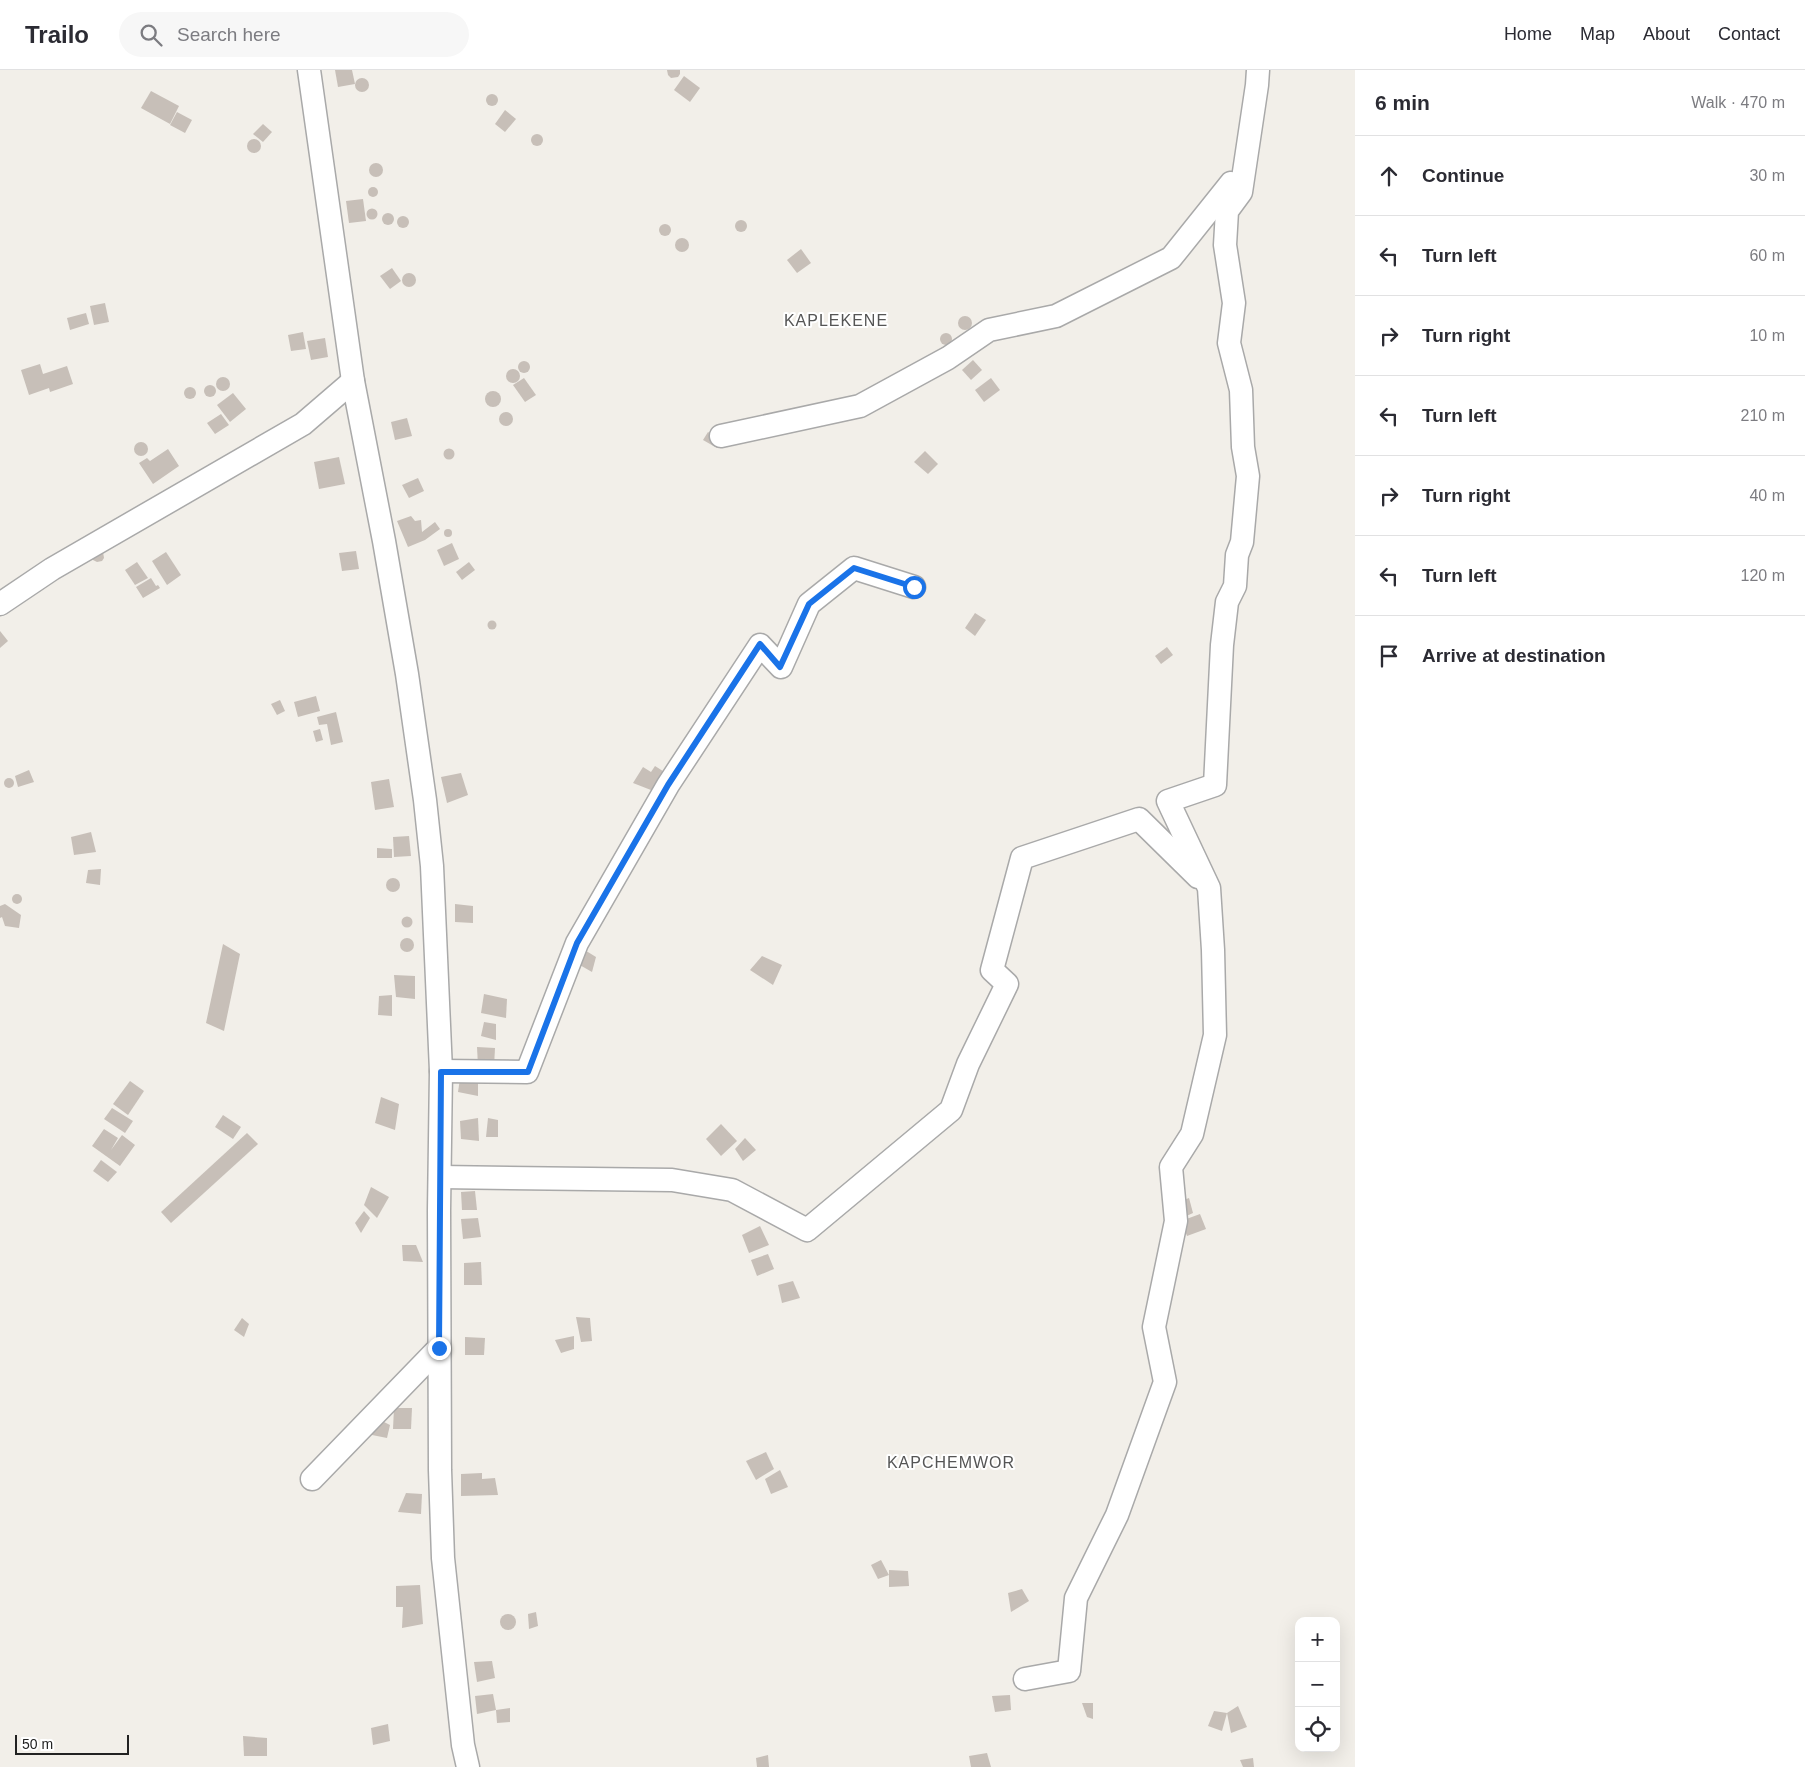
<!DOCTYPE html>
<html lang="en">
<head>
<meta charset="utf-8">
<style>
	:root { --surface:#fff; --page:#f7f7f7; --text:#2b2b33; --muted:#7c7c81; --line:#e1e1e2 }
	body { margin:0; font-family:Helvetica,sans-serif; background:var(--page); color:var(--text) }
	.controls { position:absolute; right:15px; bottom:15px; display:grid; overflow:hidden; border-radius:10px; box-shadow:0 5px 20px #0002 }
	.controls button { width:45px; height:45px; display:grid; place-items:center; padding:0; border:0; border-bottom:1px solid var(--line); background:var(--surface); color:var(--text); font:25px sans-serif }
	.scale { position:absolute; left:15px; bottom:12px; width:114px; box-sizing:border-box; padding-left:5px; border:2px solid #222; border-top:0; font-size:14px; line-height:18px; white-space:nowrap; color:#222; -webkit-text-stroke:4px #fff; paint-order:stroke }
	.stop { position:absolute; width:15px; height:15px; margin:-11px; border:4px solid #1a73e8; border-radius:50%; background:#fff }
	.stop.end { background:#1a73e8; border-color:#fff; box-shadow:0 1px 5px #0008 }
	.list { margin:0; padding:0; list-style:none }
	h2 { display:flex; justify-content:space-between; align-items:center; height:65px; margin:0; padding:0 20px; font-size:21px }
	h2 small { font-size:16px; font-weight:400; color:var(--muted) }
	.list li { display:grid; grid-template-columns:32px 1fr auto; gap:15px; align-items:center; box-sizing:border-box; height:80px; padding:0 20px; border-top:1px solid var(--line) }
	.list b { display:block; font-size:19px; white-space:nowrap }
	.list em { font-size:16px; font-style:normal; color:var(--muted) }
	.icon { flex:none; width:28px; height:28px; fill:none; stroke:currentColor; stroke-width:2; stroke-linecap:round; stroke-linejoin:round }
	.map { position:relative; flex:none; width:1355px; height:1697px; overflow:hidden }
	header { display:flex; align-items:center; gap:30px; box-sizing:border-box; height:70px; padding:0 25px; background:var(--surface); border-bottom:1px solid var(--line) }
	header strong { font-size:24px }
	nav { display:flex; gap:28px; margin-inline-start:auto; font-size:18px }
	.search { width:350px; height:45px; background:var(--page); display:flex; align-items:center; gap:12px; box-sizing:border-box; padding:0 18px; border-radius:28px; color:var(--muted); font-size:19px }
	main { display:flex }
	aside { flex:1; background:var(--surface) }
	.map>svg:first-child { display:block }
	.building { fill:#c7bfb8 }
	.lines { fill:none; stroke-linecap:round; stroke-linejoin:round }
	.minor-casing { stroke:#a9a9a9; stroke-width:25 }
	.minor { stroke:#fff; stroke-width:22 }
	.route { stroke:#1a73e8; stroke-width:6 }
	.labels { text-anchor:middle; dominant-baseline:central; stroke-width:4; stroke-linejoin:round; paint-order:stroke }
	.quarter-label { font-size:16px; letter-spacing:1px; fill:#555; stroke:#fff }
</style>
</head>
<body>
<header>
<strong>Trailo</strong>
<div class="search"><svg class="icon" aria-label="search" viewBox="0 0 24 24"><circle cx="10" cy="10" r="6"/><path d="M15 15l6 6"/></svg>Search here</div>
<nav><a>Home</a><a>Map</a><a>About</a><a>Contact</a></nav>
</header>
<main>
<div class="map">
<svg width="1355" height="1697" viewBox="0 0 1355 1697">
	<rect width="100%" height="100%" fill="#f2efe9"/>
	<g class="building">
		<polygon points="335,0 352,0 355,14 338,17"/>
		<polygon points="667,0 680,0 680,4 678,7 671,8 668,5"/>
		<polygon points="684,6 700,18 690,32 674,20"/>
		<circle cx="362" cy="15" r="7"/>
		<polygon points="151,21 179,36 170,54 141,38"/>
		<circle cx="492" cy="30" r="6"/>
		<polygon points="505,40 516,49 505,62 495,54"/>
		<polygon points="177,42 192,50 185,63 170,55"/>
		<polygon points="263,54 272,62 263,72 253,64"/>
		<circle cx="537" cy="70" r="6"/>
		<circle cx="254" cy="76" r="7"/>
		<circle cx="376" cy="100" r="7"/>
		<circle cx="373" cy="122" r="5"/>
		<polygon points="363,129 366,151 349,153 346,131"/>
		<circle cx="372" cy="144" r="5.5"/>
		<circle cx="388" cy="149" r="6"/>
		<circle cx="403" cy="152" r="6"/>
		<circle cx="741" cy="156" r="6"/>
		<circle cx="665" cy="160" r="6"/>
		<circle cx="682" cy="175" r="7"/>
		<polygon points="801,179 811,193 797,203 787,190"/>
		<polygon points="392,198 401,211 390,219 380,206"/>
		<circle cx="409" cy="210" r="7"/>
		<polygon points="105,233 109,252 94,255 90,236"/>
		<polygon points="86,243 89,254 70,260 67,248"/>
		<circle cx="965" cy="253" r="7"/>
		<polygon points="303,262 306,279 291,281 288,265"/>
		<circle cx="946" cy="269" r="6"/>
		<polygon points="325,268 328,287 311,290 307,271"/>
		<polygon points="973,290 982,300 971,310 962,300"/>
		<circle cx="524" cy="297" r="6"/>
		<polygon points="40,294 43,304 67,296 73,314 50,322 49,318 29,325 21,300"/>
		<circle cx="513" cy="306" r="7"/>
		<circle cx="223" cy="314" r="7"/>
		<polygon points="524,308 536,325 525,332 513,315"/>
		<polygon points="991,308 1000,320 984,332 975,320"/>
		<circle cx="210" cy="321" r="6"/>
		<circle cx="190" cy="323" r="6"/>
		<circle cx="493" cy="329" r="8"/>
		<polygon points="233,323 246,339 230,352 217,335"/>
		<circle cx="506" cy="349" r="7"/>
		<polygon points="221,344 229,355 215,364 207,353"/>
		<polygon points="407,348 412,366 395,370 391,352"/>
		<polygon points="708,362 719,368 717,378 703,370"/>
		<circle cx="141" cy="379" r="7"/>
		<circle cx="449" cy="384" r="5.5"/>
		<polygon points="168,379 179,396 153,414 139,393 147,388 150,391"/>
		<polygon points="925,381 938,394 928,404 914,392"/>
		<polygon points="339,387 345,414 319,419 314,392"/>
		<polygon points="418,408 424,421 409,428 402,415"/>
		<polygon points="411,446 415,451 421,450 422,462 435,452 440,459 425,470 408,477 397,451"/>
		<circle cx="448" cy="463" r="4"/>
		<polygon points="452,473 459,489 444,496 437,480"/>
		<polygon points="356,481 359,499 342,501 339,483"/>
		<polygon points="103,482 104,488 102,491 97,492 93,490 92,488"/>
		<polygon points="166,482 181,505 167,515 152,491"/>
		<polygon points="137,492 148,508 135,515 125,500"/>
		<polygon points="469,492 475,500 462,510 456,502"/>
		<polygon points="151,508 156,516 158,515 160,518 143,528 136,517"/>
		<polygon points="975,543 986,550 975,566 965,558"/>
		<circle cx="492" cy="555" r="4.5"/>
		<polygon points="0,561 8,571 0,578"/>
		<polygon points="1167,577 1173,585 1161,594 1155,586"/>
		<polygon points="316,626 320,641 298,647 294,632"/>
		<polygon points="280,630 285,641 277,645 271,634"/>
		<polygon points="336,642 343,672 331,675 327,654 319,655 317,647"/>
		<polygon points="320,659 323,670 316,672 313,661"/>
		<polygon points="655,696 666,703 656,722 633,713 643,697 651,702"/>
		<polygon points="29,700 34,712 18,717 15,706"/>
		<polygon points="461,703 468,725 447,733 441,707"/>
		<circle cx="9" cy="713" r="5"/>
		<polygon points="389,709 394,737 375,740 371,712"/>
		<polygon points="91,762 96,782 74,785 71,767"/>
		<polygon points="409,766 411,786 394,787 393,767"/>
		<polygon points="377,778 392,779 392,788 377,788"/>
		<polygon points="101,799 100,815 86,813 88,800"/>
		<circle cx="393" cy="815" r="7"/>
		<circle cx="17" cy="829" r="5"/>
		<polygon points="5,834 21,845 19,858 5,856 2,847 0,848 0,836"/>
		<polygon points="455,834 473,836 473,853 455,852"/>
		<circle cx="407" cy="852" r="5.5"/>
		<circle cx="407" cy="875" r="7"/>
		<polygon points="223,874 240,884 224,961 206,953"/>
		<polygon points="583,879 596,887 592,902 578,894"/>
		<polygon points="762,886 782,895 773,915 750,900"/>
		<polygon points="394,905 415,906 415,929 396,927"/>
		<polygon points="484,924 507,929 506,948 481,943"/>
		<polygon points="392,925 392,946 378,945 379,926"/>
		<polygon points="484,952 496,954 496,970 481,966"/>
		<polygon points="477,977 495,978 494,997 478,996"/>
		<polygon points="461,1002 478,1006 478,1026 458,1022"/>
		<polygon points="130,1011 144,1021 128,1045 113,1034"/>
		<polygon points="381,1027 399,1034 395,1060 375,1053"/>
		<polygon points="112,1038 133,1051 125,1063 104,1049"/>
		<polygon points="223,1045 241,1057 233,1069 215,1057"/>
		<polygon points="478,1048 479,1071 461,1069 460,1051"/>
		<polygon points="488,1048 498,1050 498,1067 486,1067"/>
		<polygon points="721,1054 737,1071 721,1086 706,1069"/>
		<polygon points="104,1059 118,1068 111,1080 122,1065 135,1075 120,1096 92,1076"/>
		<polygon points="247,1063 258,1074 171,1153 161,1142"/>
		<polygon points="745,1068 756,1080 743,1091 735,1079"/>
		<polygon points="101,1090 117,1102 108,1112 93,1101"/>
		<polygon points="371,1117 389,1127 377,1148 364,1135"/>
		<polygon points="475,1121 477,1140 462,1140 461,1122"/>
		<polygon points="1189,1128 1193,1143 1180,1149 1176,1133"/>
		<polygon points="364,1141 370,1148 361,1163 355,1153"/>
		<polygon points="1200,1144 1206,1159 1187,1166 1181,1151"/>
		<polygon points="478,1148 481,1167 463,1169 461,1149"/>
		<polygon points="760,1156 769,1175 749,1183 742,1165"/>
		<polygon points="402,1175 416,1175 423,1192 403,1191"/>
		<polygon points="768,1184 774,1199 757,1206 751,1190"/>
		<polygon points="481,1192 482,1215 464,1215 464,1193"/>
		<polygon points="793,1211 800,1228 782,1233 778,1215"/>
		<polygon points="576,1247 590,1248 592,1271 581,1272"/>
		<polygon points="242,1248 249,1254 244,1267 234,1260"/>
		<polygon points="574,1266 574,1279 561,1283 555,1270"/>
		<polygon points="465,1267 485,1268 484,1285 465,1285"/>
		<polygon points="394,1338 412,1338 411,1359 393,1359"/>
		<polygon points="374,1347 390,1355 387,1368 372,1365"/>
		<polygon points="766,1382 774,1399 756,1410 746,1391"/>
		<polygon points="780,1400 788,1417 771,1424 765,1409"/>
		<polygon points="482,1403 482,1409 495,1408 498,1425 461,1426 461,1404"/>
		<polygon points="406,1423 422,1424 421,1444 398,1442"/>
		<polygon points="881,1490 889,1505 878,1509 871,1495"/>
		<polygon points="889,1500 908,1501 909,1516 889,1517"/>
		<polygon points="420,1515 423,1554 402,1558 403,1537 396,1537 396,1516"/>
		<polygon points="1022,1519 1029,1531 1011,1542 1008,1523"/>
		<polygon points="536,1542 538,1556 529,1559 528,1544"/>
		<circle cx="508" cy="1552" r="8"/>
		<polygon points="492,1591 495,1608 477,1612 474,1592"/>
		<polygon points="493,1624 496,1640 477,1644 475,1626"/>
		<polygon points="1010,1625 1011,1640 995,1642 992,1626"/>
		<polygon points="1082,1633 1093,1633 1093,1649 1087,1647"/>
		<polygon points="1238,1636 1247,1657 1231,1663 1227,1643"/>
		<polygon points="510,1638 510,1652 497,1653 496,1640"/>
		<polygon points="1214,1641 1227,1643 1222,1661 1208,1656"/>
		<polygon points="388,1654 390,1671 373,1675 371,1658"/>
		<polygon points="243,1666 267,1668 267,1686 244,1686"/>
		<polygon points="987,1683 991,1697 971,1697 969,1686"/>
		<polygon points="768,1685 769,1697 757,1697 756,1688"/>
		<polygon points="1253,1688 1254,1697 1243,1697 1240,1690"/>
	</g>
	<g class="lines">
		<g class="minor-casing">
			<g id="minor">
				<polyline points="309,0 353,311 384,471 407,604 425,730 432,796 441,1001 439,1140 440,1400 443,1488 463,1675 468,1697"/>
				<polyline points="721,366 860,336 948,288 989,260 1056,246 1171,188 1231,113"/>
				<polyline points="0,534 52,499 303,354 353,311"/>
				<polyline points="441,1001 527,1002 577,873 668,715 760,575 781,597 809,534 854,498 914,517"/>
				<polyline points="440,1107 672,1110 732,1120 807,1160 951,1040 968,994 1007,914 992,900 1022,788 1139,749 1198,807"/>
				<polyline points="312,1409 439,1278"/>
				<polyline points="1025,1609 1069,1601 1076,1528 1117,1445 1165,1312 1154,1257 1176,1151 1171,1097 1192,1064 1215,965 1213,880 1209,818 1168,731 1215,715 1222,575 1227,532 1235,516 1237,485 1242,472 1248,406 1243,377 1241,320 1229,273 1234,233 1225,175 1227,141 1241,122 1257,15 1258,0"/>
			</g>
		</g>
		<use href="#minor" class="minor"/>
	</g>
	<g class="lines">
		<polyline class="route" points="439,1278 441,1002 528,1002 577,873 668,715 760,574 780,597 809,534 854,498 914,517"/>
	</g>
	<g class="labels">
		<g class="quarter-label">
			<text x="836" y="250">KAPLEKENE</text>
			<text x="951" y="1392">KAPCHEMWOR</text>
		</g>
	</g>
</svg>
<div class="controls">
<button>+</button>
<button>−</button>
<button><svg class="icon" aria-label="locate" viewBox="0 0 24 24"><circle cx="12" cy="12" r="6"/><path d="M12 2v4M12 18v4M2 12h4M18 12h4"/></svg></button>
</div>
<div class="scale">50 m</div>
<div class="stop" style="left:914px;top:517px"></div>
<div class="stop end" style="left:439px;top:1278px"></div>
</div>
<aside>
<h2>6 min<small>Walk · 470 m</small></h2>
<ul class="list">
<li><svg class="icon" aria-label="ahead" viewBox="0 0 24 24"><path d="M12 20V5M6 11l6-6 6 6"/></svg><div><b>Continue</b></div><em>30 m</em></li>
<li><svg class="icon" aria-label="left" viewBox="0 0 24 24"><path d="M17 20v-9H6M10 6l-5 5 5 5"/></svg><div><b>Turn left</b></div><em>60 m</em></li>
<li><svg class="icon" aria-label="right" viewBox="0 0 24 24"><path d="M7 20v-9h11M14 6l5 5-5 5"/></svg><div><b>Turn right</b></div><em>10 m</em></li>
<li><svg class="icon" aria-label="left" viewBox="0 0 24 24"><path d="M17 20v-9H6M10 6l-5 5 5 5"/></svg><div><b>Turn left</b></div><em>210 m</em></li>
<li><svg class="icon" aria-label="right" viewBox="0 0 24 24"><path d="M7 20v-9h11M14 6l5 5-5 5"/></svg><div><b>Turn right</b></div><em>40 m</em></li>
<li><svg class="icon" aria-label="left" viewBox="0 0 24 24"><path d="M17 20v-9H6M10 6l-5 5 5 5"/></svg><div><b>Turn left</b></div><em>120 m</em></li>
<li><svg class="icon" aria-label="arrive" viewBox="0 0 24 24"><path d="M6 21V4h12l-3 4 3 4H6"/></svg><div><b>Arrive at destination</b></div></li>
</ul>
</aside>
</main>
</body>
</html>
